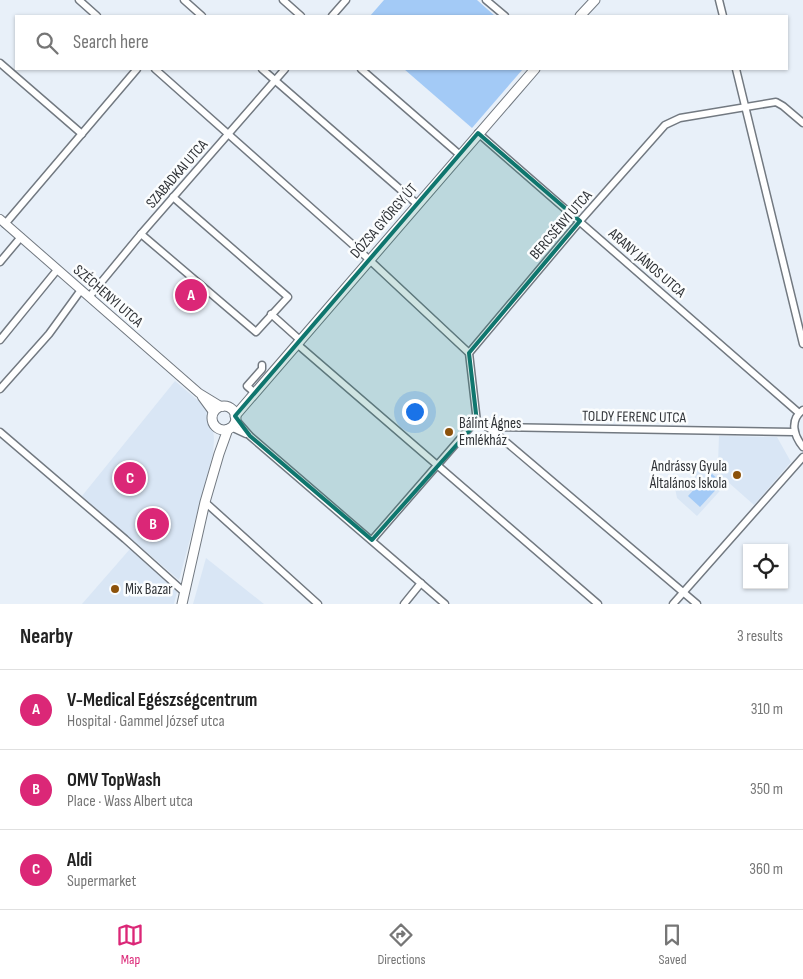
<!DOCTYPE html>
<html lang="en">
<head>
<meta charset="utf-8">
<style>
	:root { --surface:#fff; --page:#f2f2f2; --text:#222; --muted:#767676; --line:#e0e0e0; --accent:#db2777 }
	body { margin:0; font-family:"Sofia Sans Condensed",sans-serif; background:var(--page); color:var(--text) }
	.controls { position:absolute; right:15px; bottom:15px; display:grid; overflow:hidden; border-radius:0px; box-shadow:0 1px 4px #0004 }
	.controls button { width:45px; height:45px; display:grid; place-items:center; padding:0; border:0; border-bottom:1px solid var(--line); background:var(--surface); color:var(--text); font:25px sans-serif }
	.you { position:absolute; left:414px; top:411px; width:18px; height:18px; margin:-12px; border:4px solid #fff; border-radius:50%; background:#1a73e8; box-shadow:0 0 0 8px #1a73e833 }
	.badge { display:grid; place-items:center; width:32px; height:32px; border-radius:50%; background:var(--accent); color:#fff; font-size:16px; font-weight:700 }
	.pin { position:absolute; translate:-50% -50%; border:2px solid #fff; box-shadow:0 1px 5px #0006 }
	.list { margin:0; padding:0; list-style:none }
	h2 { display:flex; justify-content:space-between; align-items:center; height:65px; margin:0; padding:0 20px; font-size:21px }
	h2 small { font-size:16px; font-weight:400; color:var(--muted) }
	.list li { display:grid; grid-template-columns:32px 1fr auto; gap:15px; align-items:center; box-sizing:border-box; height:80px; padding:0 20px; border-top:1px solid var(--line) }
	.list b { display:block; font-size:19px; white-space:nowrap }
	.list p { margin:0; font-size:16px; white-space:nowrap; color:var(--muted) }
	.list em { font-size:16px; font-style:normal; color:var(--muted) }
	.icon { flex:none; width:28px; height:28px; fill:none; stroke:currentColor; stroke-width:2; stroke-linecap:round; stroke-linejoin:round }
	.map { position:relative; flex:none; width:803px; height:604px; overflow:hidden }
	.search { position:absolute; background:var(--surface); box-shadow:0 1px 4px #0004; left:15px; right:15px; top:15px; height:55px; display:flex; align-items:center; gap:12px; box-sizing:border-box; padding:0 18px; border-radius:0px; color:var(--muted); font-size:19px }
	.sheet { height:305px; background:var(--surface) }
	nav { display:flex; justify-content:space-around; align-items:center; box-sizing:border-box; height:70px; border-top:1px solid var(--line); background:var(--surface); font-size:14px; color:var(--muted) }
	nav a { display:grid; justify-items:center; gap:2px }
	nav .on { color:var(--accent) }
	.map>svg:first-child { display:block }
	.built { fill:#d9e6f5 }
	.green { fill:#a3caf6 }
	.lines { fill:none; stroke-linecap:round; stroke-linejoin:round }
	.minor-casing { stroke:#727981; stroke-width:9 }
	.tertiary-casing { stroke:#727981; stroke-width:10 }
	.secondary-casing { stroke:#727981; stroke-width:11 }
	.minor { stroke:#fff; stroke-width:6 }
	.tertiary { stroke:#fff; stroke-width:8 }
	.secondary { stroke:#fff; stroke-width:9 }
	.marked { fill:#0f766e; fill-opacity:0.2; stroke:#0f766e; stroke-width:4; stroke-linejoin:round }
	.poi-dot { fill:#8c520b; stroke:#fbfdfe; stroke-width:2 }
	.labels { text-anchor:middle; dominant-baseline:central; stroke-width:5; stroke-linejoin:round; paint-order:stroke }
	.street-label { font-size:15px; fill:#303337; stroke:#fbfdfe }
	.poi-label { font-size:15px; fill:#303337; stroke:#fbfdfe; text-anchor:start }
</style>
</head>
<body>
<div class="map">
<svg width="803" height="604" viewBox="0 0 803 604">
	<rect width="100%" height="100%" fill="#e8f0f9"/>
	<g class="built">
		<polygon points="175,381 208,409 209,420 213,429 214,439 213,454 179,580 82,496"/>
		<polygon points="719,436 777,437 791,462 754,505 728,482 697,516 677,498 675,488 695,482 695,469 697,468 707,468 718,463"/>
		<polygon points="130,549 177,592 174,604 82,604"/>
		<polygon points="206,558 264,604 193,604"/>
	</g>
	<g class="green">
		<polygon points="384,0 477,0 495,16 370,16"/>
		<polygon points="404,69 523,69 472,128"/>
		<polygon points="710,472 722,483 700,507 688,496"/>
	</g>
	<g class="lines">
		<g class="minor-casing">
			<g id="minor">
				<polyline points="79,0 97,16"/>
				<polyline points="184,0 202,16"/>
				<polyline points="283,0 301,16"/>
				<polyline points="486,0 505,16"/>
				<polyline points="719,0 723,16"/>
				<polyline points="332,16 346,0"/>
				<polyline points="0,63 82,134"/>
				<polyline points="155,69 361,252 469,353"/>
				<polyline points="262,69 417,204"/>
				<polyline points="361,69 460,155"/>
				<polyline points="736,69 803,344"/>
				<polyline points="478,133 799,413"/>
				<polyline points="5,224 137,69"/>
				<polyline points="141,234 256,332 288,297 173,197"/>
				<polyline points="0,262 21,237"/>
				<polyline points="89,297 141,234 285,69"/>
				<polyline points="271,314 300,340"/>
				<polyline points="0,340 57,270"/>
				<polyline points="297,344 598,604"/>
				<polyline points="0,389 49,334 81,290"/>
				<polyline points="255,393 247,386 262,369 262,365"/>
				<path d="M803,410C789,420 794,436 803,447"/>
				<polyline points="235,419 250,436 445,604"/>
				<polyline points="477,422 469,353 580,221 665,125 680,118 776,102 783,106 803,123"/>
				<polyline points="477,422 480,422 493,431 697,604"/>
				<polyline points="231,427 246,434"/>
				<polyline points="493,431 500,427 794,432"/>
				<polyline points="0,432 125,539 184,592"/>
				<polyline points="205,502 318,604"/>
				<polyline points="372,540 473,424 477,422"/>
				<polyline points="404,604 421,583"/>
				<polyline points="673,604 803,457"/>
			</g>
		</g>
		<g class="tertiary-casing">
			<g id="tertiary">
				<polyline points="0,219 199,393 222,407"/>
				<polyline points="202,397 213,412"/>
			</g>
		</g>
		<g class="secondary-casing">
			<g id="secondary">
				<polyline points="580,16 595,0"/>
				<circle cx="224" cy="418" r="12"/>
				<polyline points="235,416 535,69"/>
				<polyline points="182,604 205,502 219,454 228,429"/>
			</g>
		</g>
		<use href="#minor" class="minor"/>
		<use href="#tertiary" class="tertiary"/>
		<use href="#secondary" class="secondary"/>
	</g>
	<path class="marked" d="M478,133L580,221L469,353L477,422L372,540L250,436L235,416Z"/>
	<g class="poi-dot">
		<circle cx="449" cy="432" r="5"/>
		<circle cx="737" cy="475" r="5"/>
		<circle cx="115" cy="589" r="5"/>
	</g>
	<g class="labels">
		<g class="street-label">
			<text transform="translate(177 174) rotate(-49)">SZABADKAI UTCA</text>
			<text transform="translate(384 221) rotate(-49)">DÓZSA GYÖRGY ÚT</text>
			<text transform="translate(561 225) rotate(-49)">BERCSÉNYI UTCA</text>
			<text transform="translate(647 263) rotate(41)">ARANY JÁNOS UTCA</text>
			<text transform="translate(108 296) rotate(41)">SZÉCHENYI UTCA</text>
			<text transform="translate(634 417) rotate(1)">TOLDY FERENC UTCA</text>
		</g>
		<g class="poi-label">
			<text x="459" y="423">Bálint Ágnes<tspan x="459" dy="17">Emlékház</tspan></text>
			<text x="727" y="466" text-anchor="end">Andrássy Gyula<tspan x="727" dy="17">Általános Iskola</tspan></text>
			<text x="125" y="589">Mix Bazar</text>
		</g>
	</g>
</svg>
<div class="controls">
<button><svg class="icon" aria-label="locate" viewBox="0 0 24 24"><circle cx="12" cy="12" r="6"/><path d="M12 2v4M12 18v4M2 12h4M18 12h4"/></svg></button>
</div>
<div class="you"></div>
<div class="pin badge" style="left:191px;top:295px">A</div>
<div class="pin badge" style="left:153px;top:524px">B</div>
<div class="pin badge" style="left:130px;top:478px">C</div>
<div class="search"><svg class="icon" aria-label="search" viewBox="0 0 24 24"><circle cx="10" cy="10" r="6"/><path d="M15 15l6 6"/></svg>Search here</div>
</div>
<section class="sheet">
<h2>Nearby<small>3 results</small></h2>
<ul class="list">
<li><span class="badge">A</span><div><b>V-Medical Egészségcentrum</b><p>Hospital · Gammel József utca</p></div><em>310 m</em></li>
<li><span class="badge">B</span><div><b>OMV TopWash</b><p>Place · Wass Albert utca</p></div><em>350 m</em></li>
<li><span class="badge">C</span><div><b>Aldi</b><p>Supermarket</p></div><em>360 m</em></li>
</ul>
</section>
<nav>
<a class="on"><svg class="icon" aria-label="map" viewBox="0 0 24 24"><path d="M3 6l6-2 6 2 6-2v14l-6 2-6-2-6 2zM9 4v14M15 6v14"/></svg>Map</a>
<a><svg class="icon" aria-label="directions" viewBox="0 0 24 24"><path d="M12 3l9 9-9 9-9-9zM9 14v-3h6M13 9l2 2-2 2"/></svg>Directions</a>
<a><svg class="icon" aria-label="saved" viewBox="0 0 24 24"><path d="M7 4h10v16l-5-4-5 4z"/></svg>Saved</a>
</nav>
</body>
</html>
